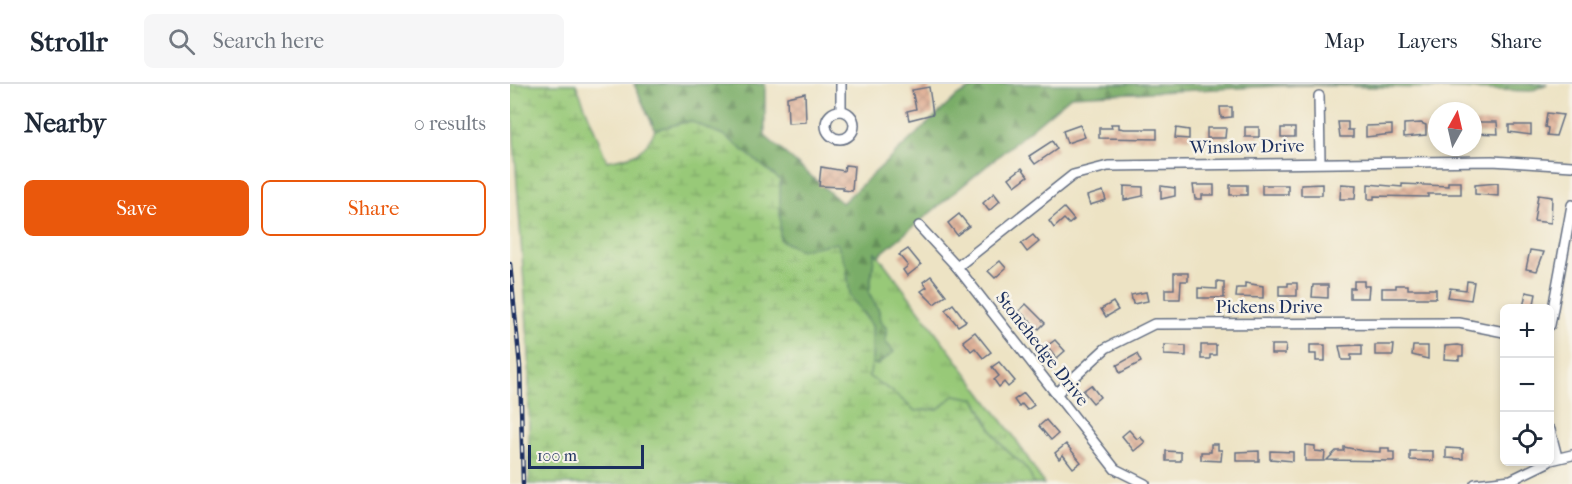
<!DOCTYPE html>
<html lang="en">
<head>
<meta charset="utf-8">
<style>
	:root { --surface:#fff; --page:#f6f6f7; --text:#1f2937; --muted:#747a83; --line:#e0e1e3; --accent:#ea580c }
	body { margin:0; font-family:"IM FELL French Canon",serif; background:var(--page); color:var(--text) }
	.controls { position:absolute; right:18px; bottom:18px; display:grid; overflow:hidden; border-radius:9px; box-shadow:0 3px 9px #0003 }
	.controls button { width:54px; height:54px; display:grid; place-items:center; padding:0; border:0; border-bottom:2px solid var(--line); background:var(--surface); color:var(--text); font:30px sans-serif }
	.compass { position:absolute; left:918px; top:18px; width:54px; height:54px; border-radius:50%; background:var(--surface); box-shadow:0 3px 9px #0003; rotate:8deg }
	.scale { position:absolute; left:18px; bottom:15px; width:116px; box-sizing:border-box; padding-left:6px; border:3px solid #1b2f5e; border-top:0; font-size:16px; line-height:21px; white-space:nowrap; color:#1b2f5e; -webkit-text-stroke:4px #f7f3e8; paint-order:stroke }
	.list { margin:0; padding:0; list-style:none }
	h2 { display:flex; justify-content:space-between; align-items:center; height:78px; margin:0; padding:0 24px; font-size:26px }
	h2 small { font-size:20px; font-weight:400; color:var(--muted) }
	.actions { display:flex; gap:12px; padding:18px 24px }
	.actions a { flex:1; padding:14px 0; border:2px solid var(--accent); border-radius:9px; text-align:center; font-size:21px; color:var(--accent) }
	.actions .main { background:var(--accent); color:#fff }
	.icon { flex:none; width:33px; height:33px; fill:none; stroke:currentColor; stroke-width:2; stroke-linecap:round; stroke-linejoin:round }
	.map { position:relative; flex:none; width:1062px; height:400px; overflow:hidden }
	header { display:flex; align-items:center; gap:36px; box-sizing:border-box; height:84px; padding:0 30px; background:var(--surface); border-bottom:2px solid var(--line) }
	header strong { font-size:28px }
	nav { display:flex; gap:33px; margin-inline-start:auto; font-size:21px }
	.search { width:420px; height:54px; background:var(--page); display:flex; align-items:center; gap:15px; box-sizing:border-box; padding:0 21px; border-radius:9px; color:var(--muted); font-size:22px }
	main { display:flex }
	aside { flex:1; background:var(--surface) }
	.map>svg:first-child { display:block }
	.grass { fill:url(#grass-tufts); stroke:#5a7c6b; stroke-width:1.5 }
	.forest { fill:url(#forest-firs); stroke:#4a6e63; stroke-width:1.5 }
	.wetland { fill:url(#wetland-marsh); stroke:#5a7c6b; stroke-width:1.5 }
	.building { fill:url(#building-cross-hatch) }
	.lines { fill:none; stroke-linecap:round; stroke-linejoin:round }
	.street-casing { stroke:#646e82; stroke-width:12 }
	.street { stroke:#fff; stroke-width:9 }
	.rail-casing { stroke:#1b2f5e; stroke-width:4.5 }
	.rail { stroke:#f7f3e8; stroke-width:2; stroke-dasharray:7; stroke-linecap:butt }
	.labels { text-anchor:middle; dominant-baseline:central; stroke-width:5; stroke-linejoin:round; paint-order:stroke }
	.street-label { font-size:18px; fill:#1b2f5e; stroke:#f7f3e8 }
</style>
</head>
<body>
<header>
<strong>Strollr</strong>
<div class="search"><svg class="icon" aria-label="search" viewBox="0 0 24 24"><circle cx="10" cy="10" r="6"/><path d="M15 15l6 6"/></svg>Search here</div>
<nav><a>Map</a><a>Layers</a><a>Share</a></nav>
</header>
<main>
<aside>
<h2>Nearby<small>0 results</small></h2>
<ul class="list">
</ul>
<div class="actions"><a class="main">Save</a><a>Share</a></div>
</aside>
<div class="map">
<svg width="1062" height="400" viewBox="0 0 1062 400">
	<defs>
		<pattern id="grass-tufts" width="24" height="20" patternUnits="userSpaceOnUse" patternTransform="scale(1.5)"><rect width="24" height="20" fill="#98c978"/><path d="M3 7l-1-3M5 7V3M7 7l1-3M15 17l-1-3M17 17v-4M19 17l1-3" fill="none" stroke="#7ba466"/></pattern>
		<pattern id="forest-firs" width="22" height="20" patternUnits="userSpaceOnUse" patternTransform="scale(1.5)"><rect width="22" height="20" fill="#7aad68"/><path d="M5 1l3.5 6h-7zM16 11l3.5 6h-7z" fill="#638d59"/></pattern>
		<pattern id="wetland-marsh" width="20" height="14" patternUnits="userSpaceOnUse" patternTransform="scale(1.5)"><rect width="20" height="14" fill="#98c978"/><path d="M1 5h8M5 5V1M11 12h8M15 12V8" fill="none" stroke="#7ba466"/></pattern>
		<pattern id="building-cross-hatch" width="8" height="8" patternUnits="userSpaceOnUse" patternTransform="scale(1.5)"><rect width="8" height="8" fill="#e1b39a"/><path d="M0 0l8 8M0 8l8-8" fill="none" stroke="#c09a87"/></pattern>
	</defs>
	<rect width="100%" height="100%" fill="#f7f3e8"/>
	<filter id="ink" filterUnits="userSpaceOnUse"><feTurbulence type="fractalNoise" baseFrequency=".0167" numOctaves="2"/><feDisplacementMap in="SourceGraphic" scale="12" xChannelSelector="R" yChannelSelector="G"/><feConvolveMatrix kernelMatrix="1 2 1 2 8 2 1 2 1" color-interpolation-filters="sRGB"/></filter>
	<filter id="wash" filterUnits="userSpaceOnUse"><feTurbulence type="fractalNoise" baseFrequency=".008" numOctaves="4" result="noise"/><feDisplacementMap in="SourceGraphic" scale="24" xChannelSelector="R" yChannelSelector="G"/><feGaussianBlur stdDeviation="1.35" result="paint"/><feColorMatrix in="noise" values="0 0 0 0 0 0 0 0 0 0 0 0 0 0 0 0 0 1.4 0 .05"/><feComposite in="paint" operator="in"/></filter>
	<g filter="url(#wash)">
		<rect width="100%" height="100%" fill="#ede3c4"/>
		<path class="grass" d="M365,167L505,354L534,400H523C521,382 501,374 491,360C480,347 474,329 465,315L445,311L428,325L405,327L382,307L358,293L362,279L368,281L377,245L370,237L369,227L359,209Z"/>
		<polygon class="forest" points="124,0 255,0 255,52 332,119 447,12 470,0 1037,0 1021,7 791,1 561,12 368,172 365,168 359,209 369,227 370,237 377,245 375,257 384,268 367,281 362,279 362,242 340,212 336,181 289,166 270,156 180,37 145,46"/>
		<path class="wetland" d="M0,0H66L97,77C123,72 133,72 145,46L180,37L215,52L270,96V156L289,166L327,159L336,181L340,212L362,242V279L359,293L382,307L405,327L428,325L445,311L465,315C474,329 480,347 491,360C501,373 521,382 523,400H19V270Z"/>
		<g id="blocks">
			<g class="building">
				<polygon points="419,3 423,30 399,36 397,27 406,25 402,6"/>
				<polygon points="295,9 296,38 278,39 277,13"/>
				<polygon points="710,23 722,23 722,33 711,34"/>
				<polygon points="1037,29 1053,31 1046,52 1037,51 1038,44 1035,43"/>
				<polygon points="828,38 838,38 838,46 843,46 843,53 830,53"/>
				<polygon points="967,38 987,38 988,50 963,49 963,40"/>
				<polygon points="911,39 916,41 916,51 894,53 894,40"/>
				<polygon points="601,40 609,40 609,44 615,45 647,45 647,55 589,54 589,44 602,44"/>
				<polygon points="570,41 575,53 557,59 553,47"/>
				<polygon points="882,41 882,50 856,53 856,42"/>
				<polygon points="999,41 1021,41 1021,51 999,48"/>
				<rect x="735" y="43" width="14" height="10"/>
				<polygon points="666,44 679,46 679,55 665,54"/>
				<polygon points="697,44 716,44 715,54 697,54"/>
				<rect x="771" y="44" width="14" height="9"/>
				<polygon points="542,57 547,65 525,80 519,72"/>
				<polygon points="335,81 344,82 342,107 333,106 333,103 309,102 311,83 334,87"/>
				<polygon points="512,84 518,92 505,102 499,94"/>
				<polygon points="938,98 951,98 951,110 918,110 918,113 864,112 864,115 858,115 858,100 892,103 892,100 938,102"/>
				<polygon points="988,99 988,112 965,110 965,101"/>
				<polygon points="812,100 812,111 791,111 791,101"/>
				<polygon points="831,100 846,101 845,115 830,115"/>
				<polygon points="683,101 704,101 704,111 692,111 692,115 685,115"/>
				<rect x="720" y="101" width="17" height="10"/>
				<rect x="752" y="101" width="26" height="9"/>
				<polygon points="614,102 633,103 633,112 614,116"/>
				<polygon points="651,102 665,104 665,112 651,115"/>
				<polygon points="593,107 596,116 580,121 577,112"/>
				<polygon points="484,109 490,117 479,127 473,119"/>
				<polygon points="1028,111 1042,113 1041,139 1024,137"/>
				<polygon points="554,124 564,136 559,140 554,135 544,144 539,137"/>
				<polygon points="449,130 459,142 447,151 438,139"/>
				<polygon points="523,151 529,158 517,168 511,160"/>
				<polygon points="398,165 411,181 397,192 393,186 398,182 389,171"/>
				<polygon points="1020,166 1034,168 1027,187 1016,185"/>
				<polygon points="490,177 496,184 485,194 478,187"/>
				<polygon points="664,189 678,189 678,197 671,197 670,215 655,215 655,205 664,205"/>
				<polygon points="421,192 436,211 424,220 411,207 417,203 413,198"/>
				<polygon points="707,197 714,198 714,214 688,214 688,204 707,205"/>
				<polygon points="844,197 854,197 854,202 859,202 858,214 840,214 840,204 844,204"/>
				<polygon points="957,197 964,198 961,216 938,213 940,204 956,206"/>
				<polygon points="735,199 753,202 753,214 726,213 727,204 735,204"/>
				<polygon points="778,199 787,199 787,212 769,212 769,202 778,202"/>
				<polygon points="803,201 818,201 818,214 802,213"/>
				<polygon points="886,201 898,201 898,205 926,205 926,214 872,214 872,204 886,204"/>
				<polygon points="636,208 638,217 623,220 621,211"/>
				<polygon points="1016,208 1026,210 1023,225 1013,224"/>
				<polygon points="603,218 608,226 596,233 591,225"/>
				<polygon points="443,220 456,237 448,242 435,226"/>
				<polygon points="516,220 535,239 529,245 509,227"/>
				<polygon points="465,248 481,268 473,274 465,264 461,267 453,257"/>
				<polygon points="545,256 555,267 547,274 537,262"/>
				<polygon points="654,261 676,262 676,272 654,271"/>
				<polygon points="691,261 706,261 706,271 700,271 700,275 691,275"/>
				<polygon points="761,261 776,261 775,270 761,270"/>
				<polygon points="800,261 815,261 815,277 806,277 806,270 800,270"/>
				<polygon points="852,261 852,271 841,271 841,276 832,276 829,262"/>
				<polygon points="865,261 884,261 883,271 865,271"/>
				<polygon points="948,261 953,262 953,272 949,272 949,276 934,275 935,262"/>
				<polygon points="903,262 918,262 918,275 902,271"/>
				<polygon points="627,270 631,278 610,289 607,281"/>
				<polygon points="489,278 505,297 498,303 494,298 489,303 484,296 489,292 482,283"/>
				<polygon points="581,301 590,313 583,319 573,307"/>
				<polygon points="514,309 524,321 517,326 512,320 509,323 504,316"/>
				<polygon points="536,336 548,350 541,356 529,342"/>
				<polygon points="619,346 627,355 630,353 635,358 624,367 612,352"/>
				<polygon points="556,360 571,378 563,384 553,371 549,375 545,369"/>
				<polygon points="701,360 708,360 708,366 712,366 711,377 691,376 691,368 701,368"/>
				<polygon points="795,361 805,362 805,367 815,368 814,377 795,377"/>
				<polygon points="834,363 853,367 870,368 870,364 879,364 879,368 884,368 884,377 817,376 826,367 834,367"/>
				<polygon points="936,364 953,365 953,375 936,374"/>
				<polygon points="656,367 671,368 671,377 656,377"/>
				<polygon points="749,367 749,377 726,377 726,368"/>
				<polygon points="760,367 783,368 783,377 760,375"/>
				<polygon points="900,367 923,367 923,377 900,376"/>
			</g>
		</g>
	</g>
	<g filter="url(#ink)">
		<use href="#blocks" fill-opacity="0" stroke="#646e82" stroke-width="1.5"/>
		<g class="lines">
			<g class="street-casing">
				<g id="street">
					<polyline points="809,12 810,78"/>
					<circle cx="330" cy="41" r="14"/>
					<polyline points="331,27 331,0"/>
					<polyline points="409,142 447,183 605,385 635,400"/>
					<polyline points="447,183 563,91 598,82 982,77 1062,82"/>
					<polyline points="1040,241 1062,121"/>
					<polyline points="546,310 596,264 644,240 949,239 994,248"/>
					<polyline points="1040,346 1047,373"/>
					<polyline points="1041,376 1062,371"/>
					<polyline points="965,400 1001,396 1038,378"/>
				</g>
			</g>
			<use href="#street" class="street"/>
			<g class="rail-casing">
				<polyline id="rail" points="0,180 10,282 13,400"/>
			</g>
			<use href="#rail" class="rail"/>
		</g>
	</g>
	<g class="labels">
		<g class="street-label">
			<text transform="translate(737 63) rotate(-1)">Winslow Drive</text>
			<text x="759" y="223">Pickens Drive</text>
			<text transform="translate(532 265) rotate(52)">Stonehedge Drive</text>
		</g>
	</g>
</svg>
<div class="controls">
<button>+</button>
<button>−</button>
<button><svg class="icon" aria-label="locate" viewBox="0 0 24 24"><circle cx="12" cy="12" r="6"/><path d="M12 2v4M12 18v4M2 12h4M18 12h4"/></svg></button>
</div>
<svg class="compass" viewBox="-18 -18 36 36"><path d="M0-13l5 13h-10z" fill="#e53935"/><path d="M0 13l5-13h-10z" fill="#747a83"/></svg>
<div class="scale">100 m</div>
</div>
</main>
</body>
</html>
